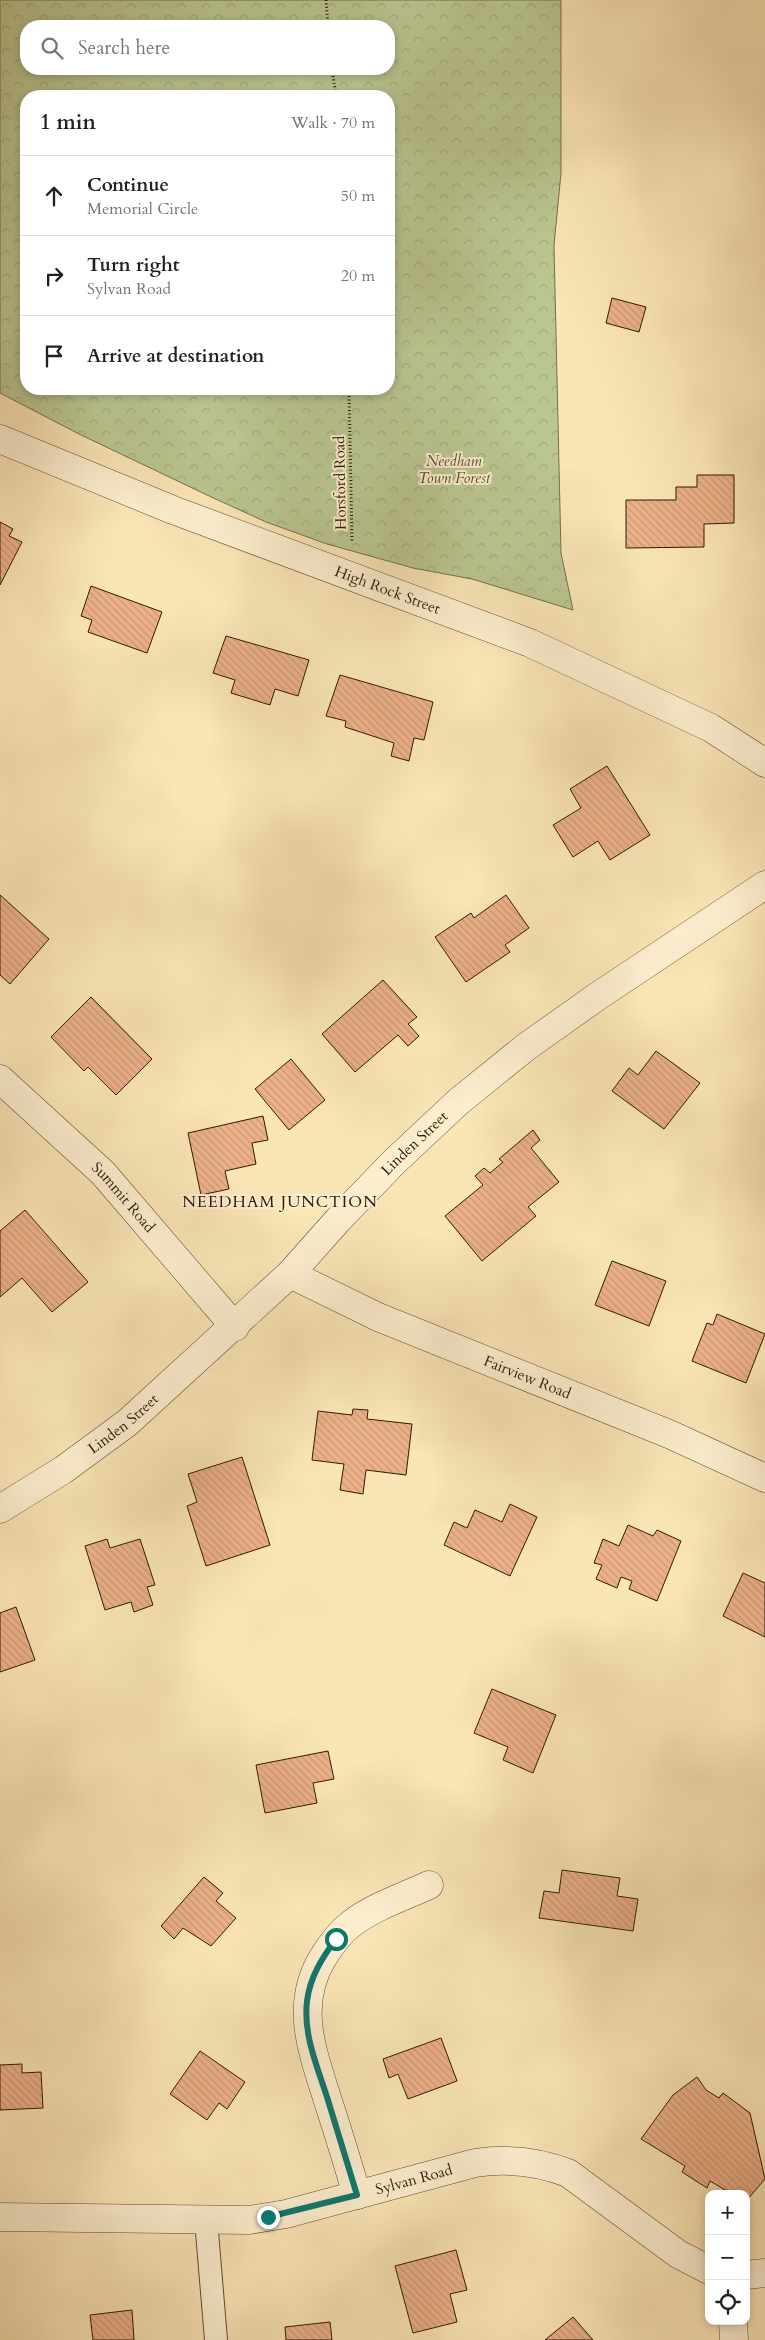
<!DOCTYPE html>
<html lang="en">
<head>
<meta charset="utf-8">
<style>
	:root { --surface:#fff; --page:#f6f6f6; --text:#202124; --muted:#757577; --line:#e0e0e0 }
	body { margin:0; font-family:Cardo,serif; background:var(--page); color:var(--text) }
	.controls { position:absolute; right:15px; bottom:15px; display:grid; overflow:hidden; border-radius:10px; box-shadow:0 2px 8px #0003 }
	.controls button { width:45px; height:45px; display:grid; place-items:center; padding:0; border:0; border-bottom:1px solid var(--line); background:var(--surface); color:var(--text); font:25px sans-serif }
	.stop { position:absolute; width:15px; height:15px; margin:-11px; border:4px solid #0f766e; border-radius:50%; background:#fff }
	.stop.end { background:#0f766e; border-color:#fff; box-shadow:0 1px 5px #0008 }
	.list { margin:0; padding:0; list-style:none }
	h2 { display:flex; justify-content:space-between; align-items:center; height:65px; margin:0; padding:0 20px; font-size:21px }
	h2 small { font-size:16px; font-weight:400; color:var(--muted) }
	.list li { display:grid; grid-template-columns:32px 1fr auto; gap:15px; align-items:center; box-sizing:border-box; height:80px; padding:0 20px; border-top:1px solid var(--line) }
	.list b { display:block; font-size:19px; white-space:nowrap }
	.list p { margin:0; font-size:16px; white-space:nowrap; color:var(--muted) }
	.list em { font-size:16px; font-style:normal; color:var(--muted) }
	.icon { flex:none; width:28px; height:28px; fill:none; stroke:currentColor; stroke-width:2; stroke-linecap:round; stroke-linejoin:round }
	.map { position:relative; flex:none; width:765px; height:2340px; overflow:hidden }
	.search { position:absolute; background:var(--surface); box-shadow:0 2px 8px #0003; left:20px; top:20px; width:375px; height:55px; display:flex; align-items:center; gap:12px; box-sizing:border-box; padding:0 18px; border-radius:20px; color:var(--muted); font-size:19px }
	.panel { position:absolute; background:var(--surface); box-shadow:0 2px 8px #0003; left:20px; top:90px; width:375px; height:305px; border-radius:20px }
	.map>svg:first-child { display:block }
	.forest { fill:url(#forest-crowns); stroke:#75704b; fill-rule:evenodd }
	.building { fill:url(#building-back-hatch); stroke:#301905 }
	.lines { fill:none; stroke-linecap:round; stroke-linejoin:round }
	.service-casing { stroke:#624c31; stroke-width:24 }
	.minor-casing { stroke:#624c31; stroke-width:29 }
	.tertiary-casing { stroke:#624c31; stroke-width:29 }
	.path { stroke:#301905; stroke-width:3; stroke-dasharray:1 2.5; stroke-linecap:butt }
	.service { stroke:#fceecf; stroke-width:22 }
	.minor { stroke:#fceecf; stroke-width:28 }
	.tertiary { stroke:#fceecf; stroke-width:28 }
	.route { stroke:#0f766e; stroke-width:6 }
	.labels { text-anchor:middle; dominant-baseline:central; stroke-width:4; stroke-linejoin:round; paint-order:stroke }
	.park-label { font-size:15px; font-style:italic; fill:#594d2f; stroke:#fceecf }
	.street-label { font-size:15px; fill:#301905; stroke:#fceecf }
	.neighbourhood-label { font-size:16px; letter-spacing:1px; fill:#301905; stroke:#fceecf }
</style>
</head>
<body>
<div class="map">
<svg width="765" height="2340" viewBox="0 0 765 2340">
	<defs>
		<pattern id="forest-crowns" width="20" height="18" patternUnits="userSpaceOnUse" patternTransform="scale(1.25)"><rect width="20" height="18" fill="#bac691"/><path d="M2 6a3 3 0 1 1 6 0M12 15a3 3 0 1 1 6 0" fill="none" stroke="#a0aa7c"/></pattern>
		<pattern id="building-back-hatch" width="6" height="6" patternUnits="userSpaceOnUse" patternTransform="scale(1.25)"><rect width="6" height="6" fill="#ecb188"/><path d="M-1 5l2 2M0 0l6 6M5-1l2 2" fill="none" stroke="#cb9874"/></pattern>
	</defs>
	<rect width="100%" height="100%" fill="#fae5b5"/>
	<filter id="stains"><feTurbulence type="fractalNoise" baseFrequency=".004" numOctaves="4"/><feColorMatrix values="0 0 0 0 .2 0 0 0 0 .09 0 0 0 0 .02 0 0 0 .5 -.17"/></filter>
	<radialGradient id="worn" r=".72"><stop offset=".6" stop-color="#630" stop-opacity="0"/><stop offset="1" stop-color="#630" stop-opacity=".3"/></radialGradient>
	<path class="forest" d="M0,0H561V173L554,245L561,553L573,610L472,579L413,568L327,544L266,522L207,495L79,434L0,393ZM26,26H389V69H26ZM26,96H389V389H26Z"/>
	<g class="building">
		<polygon points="612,298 646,307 639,332 606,323"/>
		<polygon points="697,475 734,475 734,523 704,524 704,547 626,548 626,500 676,500 676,487 697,487"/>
		<polygon points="0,522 13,529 9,536 22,542 0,585"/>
		<polygon points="91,586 162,612 147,653 88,632 92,620 81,616"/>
		<polygon points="226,636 309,660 298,696 275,689 270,705 231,693 235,680 213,673"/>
		<polygon points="340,675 433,702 424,740 414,738 409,761 391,756 394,743 345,727 346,721 326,716"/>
		<polygon points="607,766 650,835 610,860 598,841 573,857 553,825 581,808 570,789"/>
		<polygon points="0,895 49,939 10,984 0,975"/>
		<polygon points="506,895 529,928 505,945 510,952 466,982 435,937 471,913 474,918"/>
		<polygon points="383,980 417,1017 408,1024 419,1036 408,1046 398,1035 355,1072 322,1034"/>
		<polygon points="91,997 152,1059 116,1095 88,1067 84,1071 51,1037"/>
		<polygon points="656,1051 700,1083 664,1129 612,1091 629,1068 638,1075"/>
		<polygon points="291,1059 325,1100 289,1130 255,1089"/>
		<polygon points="263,1116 268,1140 252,1143 256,1164 225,1171 229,1189 201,1195 188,1133"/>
		<polygon points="533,1130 540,1140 531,1148 559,1182 528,1207 536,1216 482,1261 445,1216 483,1185 475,1176 484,1168 490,1173 503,1162 499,1159"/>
		<polygon points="25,1210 88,1282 52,1312 22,1278 0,1297 0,1231"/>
		<polygon points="612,1261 666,1281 649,1326 595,1305"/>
		<polygon points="717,1314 765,1334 746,1383 692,1361 707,1323 713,1325"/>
		<polygon points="353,1409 368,1410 367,1419 412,1424 406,1475 366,1470 363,1494 340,1490 344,1464 312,1460 318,1411 352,1415"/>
		<polygon points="242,1457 270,1545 206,1566 187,1506 197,1502 188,1474"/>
		<polygon points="510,1504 537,1517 510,1576 444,1545 454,1522 467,1528 475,1510 502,1522"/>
		<polygon points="628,1525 653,1536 657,1530 681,1541 657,1601 629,1589 632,1581 621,1577 617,1588 596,1579 602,1565 594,1563 603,1539 619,1546"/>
		<polygon points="107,1539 110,1548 140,1539 155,1585 147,1587 153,1605 134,1612 131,1602 105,1610 85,1546"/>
		<polygon points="743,1573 765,1583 765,1637 723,1616"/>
		<polygon points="16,1607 35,1660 0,1672 0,1613"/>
		<polygon points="492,1689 556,1715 533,1773 503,1760 508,1747 474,1733"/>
		<polygon points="328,1751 334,1779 313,1783 317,1803 265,1813 256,1765"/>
		<polygon points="562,1870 620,1878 617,1896 638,1899 633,1931 539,1918 544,1891 559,1893"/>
		<polygon points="204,1877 223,1893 216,1901 236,1918 211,1946 183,1928 174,1939 161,1926"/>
		<polygon points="441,2038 457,2081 408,2099 398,2074 389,2078 383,2059"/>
		<polygon points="200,2051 245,2082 227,2109 219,2103 207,2120 170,2094"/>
		<polygon points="22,2064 22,2073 41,2072 43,2108 0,2110 0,2065"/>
		<polygon points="697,2077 706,2090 719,2098 723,2093 750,2113 765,2179 746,2201 746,2194 732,2194 710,2181 707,2188 682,2172 685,2166 641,2139 673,2095"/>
		<polygon points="456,2250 467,2290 450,2294 457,2322 413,2333 395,2266"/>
		<polygon points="132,2310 134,2340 93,2340 90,2315"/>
		<polygon points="573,2317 593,2340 545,2340"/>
		<polygon points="330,2322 332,2340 286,2340 285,2327"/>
	</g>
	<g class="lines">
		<g class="service-casing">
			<polyline id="service" points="206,2220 216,2340"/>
		</g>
		<g class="minor-casing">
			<g id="minor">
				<path id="s1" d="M0,1079L103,1173L235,1327"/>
				<path id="s2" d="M290,1274L378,1317L669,1434L765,1478"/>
				<path id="s3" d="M0,1509L63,1470L127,1423L290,1274L338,1220L394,1162L458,1102L526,1047L598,996L765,885"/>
				<path d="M357,2195C348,2164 338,2132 328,2101C313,2053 294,2007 322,1959C330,1946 339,1933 351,1924C373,1907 403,1897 429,1885"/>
				<path id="s4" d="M0,2217L249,2220L286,2214L475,2163C508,2158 537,2161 568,2173L678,2254L709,2270"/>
				<polyline points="746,2275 765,2273"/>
				<polyline points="733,2321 734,2340"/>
			</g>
		</g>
		<g class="tertiary-casing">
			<g id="tertiary">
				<path id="s5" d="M0,439L173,510L530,643L711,728L765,763"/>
			</g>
		</g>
		<g class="path">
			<polyline points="326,0 328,26"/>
			<polyline points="332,69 336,96"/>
			<polyline points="349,389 352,541"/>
		</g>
		<use href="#service" class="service"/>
		<use href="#minor" class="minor"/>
		<use href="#tertiary" class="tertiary"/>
	</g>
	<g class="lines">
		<path class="route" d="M268,2217L357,2195C347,2162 337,2130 327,2097C317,2066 303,2034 307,2001C310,1977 322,1958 336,1939"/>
	</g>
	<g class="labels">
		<g class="park-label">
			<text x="454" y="461">Needham<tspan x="454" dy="17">Town Forest</tspan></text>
		</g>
		<g class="street-label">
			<text transform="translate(340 483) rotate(-91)">Horsford Road</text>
			<text stroke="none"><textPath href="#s5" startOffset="416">High Rock Street</textPath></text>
			<text stroke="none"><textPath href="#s3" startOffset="555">Linden Street</textPath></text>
			<text stroke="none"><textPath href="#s1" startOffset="171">Summit Road</textPath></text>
			<text stroke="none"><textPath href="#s2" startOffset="259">Fairview Road</textPath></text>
			<text stroke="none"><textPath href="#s3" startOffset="150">Linden Street</textPath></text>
			<text stroke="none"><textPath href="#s4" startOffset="419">Sylvan Road</textPath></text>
		</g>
		<g class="neighbourhood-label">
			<text x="280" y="1202">NEEDHAM JUNCTION</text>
		</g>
	</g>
	<rect width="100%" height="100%" filter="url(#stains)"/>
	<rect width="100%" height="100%" fill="url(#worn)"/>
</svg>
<div class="controls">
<button>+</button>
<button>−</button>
<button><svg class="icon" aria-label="locate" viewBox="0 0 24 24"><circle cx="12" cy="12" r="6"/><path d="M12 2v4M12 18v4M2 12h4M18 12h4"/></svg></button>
</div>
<div class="stop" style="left:336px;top:1939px"></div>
<div class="stop end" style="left:268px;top:2217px"></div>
<div class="search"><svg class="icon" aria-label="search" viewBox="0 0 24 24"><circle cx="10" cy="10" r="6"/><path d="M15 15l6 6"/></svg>Search here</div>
<section class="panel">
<h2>1 min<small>Walk · 70 m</small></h2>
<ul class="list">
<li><svg class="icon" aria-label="ahead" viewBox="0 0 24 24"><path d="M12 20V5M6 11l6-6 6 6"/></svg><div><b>Continue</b><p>Memorial Circle</p></div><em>50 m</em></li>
<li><svg class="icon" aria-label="right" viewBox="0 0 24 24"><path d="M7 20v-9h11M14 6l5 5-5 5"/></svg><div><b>Turn right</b><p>Sylvan Road</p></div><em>20 m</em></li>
<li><svg class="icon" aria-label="arrive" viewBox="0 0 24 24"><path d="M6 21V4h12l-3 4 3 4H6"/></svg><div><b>Arrive at destination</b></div></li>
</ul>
</section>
</div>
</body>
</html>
